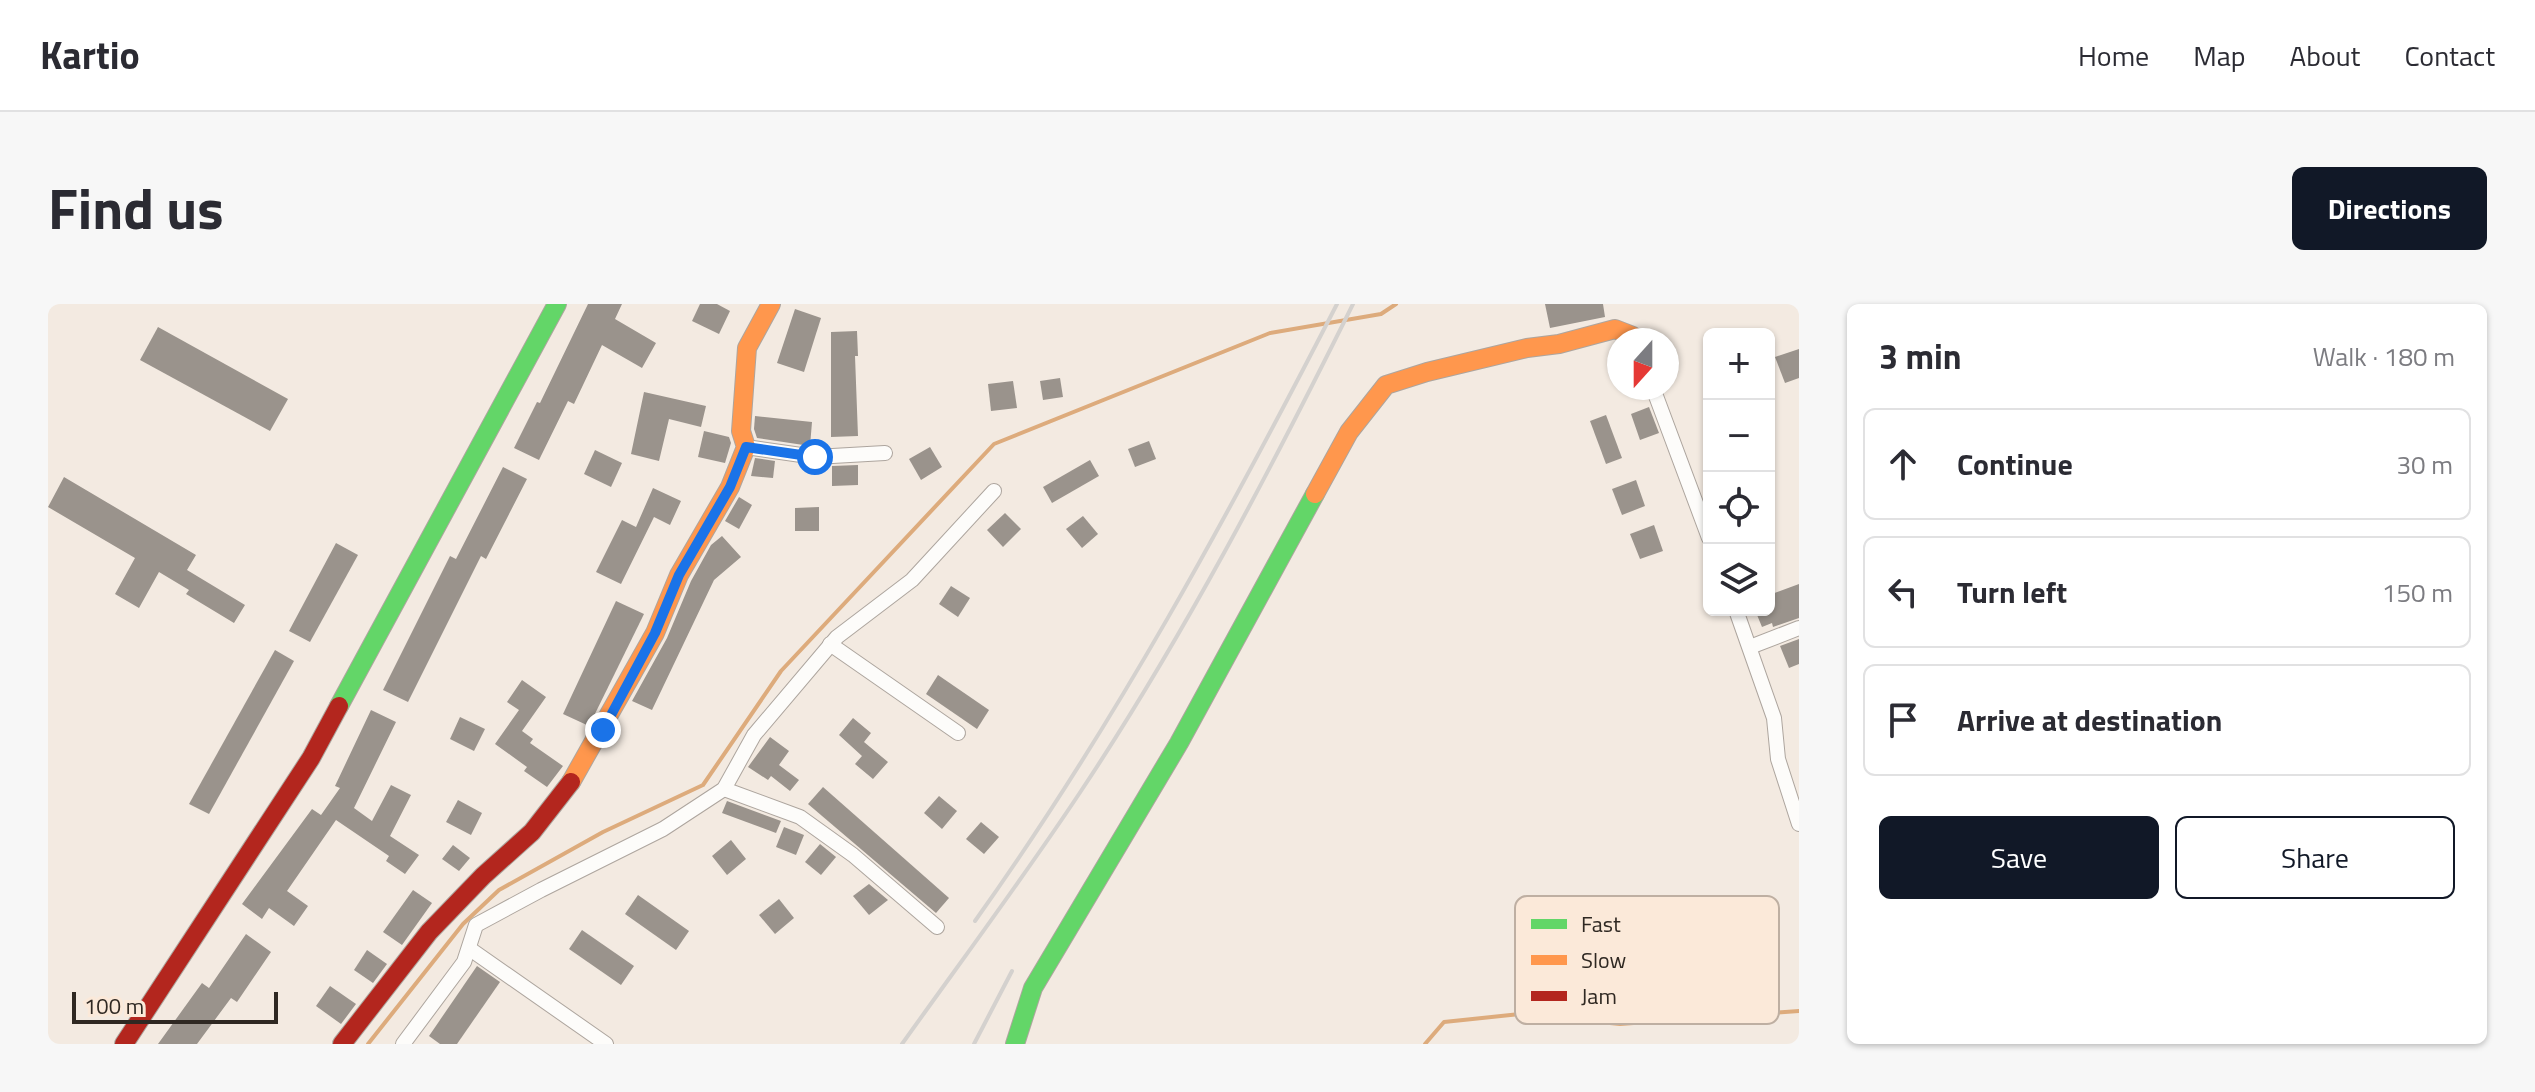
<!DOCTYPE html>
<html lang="en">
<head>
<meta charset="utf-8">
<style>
	:root { --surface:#fff; --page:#f7f7f7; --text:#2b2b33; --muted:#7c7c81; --line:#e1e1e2; --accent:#111827 }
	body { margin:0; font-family:"Titillium Web",sans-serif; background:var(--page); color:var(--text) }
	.controls { position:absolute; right:24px; top:24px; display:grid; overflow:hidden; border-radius:12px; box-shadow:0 2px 6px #0004 }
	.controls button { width:72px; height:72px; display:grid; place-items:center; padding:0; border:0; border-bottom:2px solid var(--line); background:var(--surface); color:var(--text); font:40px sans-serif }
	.compass { position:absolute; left:1559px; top:24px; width:72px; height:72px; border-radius:50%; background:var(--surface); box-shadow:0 2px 6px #0004; rotate:201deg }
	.scale { position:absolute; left:24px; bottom:20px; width:206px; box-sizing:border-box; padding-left:8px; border:4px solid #2f2822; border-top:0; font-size:22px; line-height:28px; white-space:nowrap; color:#2f2822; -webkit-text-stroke:6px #fbe9d9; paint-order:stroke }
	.stop { position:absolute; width:24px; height:24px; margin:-18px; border:6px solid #1a73e8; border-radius:50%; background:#fff }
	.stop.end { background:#1a73e8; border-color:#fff; box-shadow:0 2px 8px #0008 }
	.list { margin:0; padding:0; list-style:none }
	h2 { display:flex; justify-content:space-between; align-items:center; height:104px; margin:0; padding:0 32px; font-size:34px }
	h2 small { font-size:26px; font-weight:400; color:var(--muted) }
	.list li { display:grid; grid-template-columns:52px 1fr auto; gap:24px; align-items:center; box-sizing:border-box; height:112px; margin:0 16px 16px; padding:0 16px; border:2px solid var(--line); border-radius:12px }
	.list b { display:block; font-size:30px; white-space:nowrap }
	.list em { font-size:26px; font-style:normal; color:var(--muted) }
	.actions { display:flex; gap:16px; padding:24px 32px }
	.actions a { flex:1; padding:18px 0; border:2px solid var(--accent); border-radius:12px; text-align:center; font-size:28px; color:var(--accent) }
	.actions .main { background:var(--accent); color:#fff }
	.icon { flex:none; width:44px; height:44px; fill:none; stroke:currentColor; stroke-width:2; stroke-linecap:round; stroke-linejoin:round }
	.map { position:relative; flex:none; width:1751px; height:740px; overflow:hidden; border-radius:12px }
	header { display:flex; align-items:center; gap:48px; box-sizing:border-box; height:112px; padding:0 40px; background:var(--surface); border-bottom:2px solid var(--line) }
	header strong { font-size:38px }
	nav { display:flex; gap:44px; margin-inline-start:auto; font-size:28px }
	.intro { display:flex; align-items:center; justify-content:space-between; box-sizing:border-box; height:192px; padding:0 48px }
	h1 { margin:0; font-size:56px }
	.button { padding:20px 36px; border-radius:12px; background:var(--accent); color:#fff; font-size:28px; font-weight:700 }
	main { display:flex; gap:48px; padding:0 48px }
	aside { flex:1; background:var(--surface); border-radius:12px; box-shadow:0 2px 6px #0004 }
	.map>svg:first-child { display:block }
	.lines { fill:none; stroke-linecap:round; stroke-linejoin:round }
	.stream { stroke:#ddab7c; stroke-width:4 }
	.building { fill:#9a938c }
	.street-casing { stroke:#ada59e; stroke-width:16 }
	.fast-casing { stroke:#ada59e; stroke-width:20 }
	.slow-casing { stroke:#ada59e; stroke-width:20 }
	.jam-casing { stroke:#ada59e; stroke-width:20 }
	.street { stroke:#fdfcfa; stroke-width:14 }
	.fast { stroke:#63d668; stroke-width:18 }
	.slow { stroke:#ff974d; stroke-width:18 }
	.jam { stroke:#b3261e; stroke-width:18 }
	.rail { stroke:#d4d1ce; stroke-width:4 }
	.route { stroke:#1a73e8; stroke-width:10 }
	.key { fill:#fbe9d9; stroke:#beafa2; stroke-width:2 }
	.key-label { font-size:22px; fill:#2f2822 }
</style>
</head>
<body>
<header>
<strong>Kartio</strong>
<nav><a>Home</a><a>Map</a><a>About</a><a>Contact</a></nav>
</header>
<div class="intro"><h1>Find us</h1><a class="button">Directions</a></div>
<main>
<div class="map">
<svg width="1751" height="740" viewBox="0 0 1751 740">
	<rect width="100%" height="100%" fill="#f3eae1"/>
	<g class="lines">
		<g class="stream">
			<polyline points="320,740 415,620 451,586 555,528 655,481 733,367 946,140 1222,29 1333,10 1348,0"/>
			<polyline points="1377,740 1396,718 1472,710 1572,720 1751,707"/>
		</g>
	</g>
	<g class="building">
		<polygon points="540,0 574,0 567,15 608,39 594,64 554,41 526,100 520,97 491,156 466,144 489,98 492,99"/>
		<polygon points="652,0 669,0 682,7 671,30 644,17"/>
		<polygon points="1497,0 1555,0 1557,13 1502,24"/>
		<polygon points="747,5 773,14 756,68 729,59"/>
		<polygon points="110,23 240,95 222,127 92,56"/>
		<polygon points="809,27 810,52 807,52 810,132 783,133 783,28"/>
		<polygon points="1751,45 1751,74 1737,79 1727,53"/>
		<polygon points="1012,74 1015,93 995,96 992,77"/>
		<polygon points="965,77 969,104 943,107 940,80"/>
		<polygon points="596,88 658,102 653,123 621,115 611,157 583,150"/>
		<polygon points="1601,103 1611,129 1592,136 1583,110"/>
		<polygon points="1558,111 1574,154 1558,160 1542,117"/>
		<polygon points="707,112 764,118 762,142 709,134 706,125"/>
		<polygon points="656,127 681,133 683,139 677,159 650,153"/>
		<polygon points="1101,137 1108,155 1087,163 1080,145"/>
		<polygon points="882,143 894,163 873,176 861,155"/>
		<polygon points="547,146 574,159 563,183 536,170"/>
		<polygon points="707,154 727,157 725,174 703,172"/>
		<polygon points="1042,156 1051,172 1004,199 995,183"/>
		<polygon points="810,161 810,181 784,182 784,162"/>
		<polygon points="455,163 479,175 438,255 433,252 360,398 335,386 402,252 408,255"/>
		<polygon points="16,173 148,251 139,266 197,301 186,319 138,290 141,286 111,268 91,304 67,290 87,254 0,203"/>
		<polygon points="1588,176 1597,202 1574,211 1564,185"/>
		<polygon points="605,184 633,197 622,221 606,213 573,280 548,268 574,216 588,223"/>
		<polygon points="691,193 704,201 691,225 677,217"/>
		<polygon points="771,203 771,227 747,227 747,204"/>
		<polygon points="957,209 973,225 955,243 939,226"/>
		<polygon points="1035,212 1050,230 1034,244 1018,225"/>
		<polygon points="1606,221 1615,247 1592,255 1582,230"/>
		<polygon points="674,232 693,253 666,276 604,406 584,397 619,334 643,277 663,241"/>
		<polygon points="288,239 310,251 262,338 241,327"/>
		<polygon points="1751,280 1751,314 1725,323 1724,319 1714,323 1707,306 1721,306 1721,291"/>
		<polygon points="903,282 922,294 910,313 891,300"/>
		<polygon points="568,297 596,310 541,422 515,410"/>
		<polygon points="1751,335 1751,360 1741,364 1732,342"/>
		<polygon points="227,346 246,357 161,510 141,500"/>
		<polygon points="890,371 941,406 929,425 878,390"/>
		<polygon points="474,376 498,393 474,427 485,435 482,439 515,462 499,483 476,467 479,463 447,440 471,406 459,398"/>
		<polygon points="323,406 348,418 306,504 324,517 343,481 363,491 342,532 371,551 357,570 338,557 341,552 288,516 239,587 260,602 246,622 221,604 214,615 194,600 264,505 273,511 292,484 287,482"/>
		<polygon points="412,413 437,425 426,447 402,435"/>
		<polygon points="805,414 823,429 816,438 840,458 825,475 807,460 814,452 791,431"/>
		<polygon points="722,433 741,447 731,461 751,476 742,487 723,472 720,476 700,463"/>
		<polygon points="775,483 901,594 888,609 760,500"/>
		<polygon points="891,492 909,507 894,525 876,509"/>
		<polygon points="410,496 434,509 423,531 398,518"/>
		<polygon points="679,497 733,517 728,529 674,509"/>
		<polygon points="933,518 951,533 936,550 918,535"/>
		<polygon points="736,523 756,531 748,551 728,543"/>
		<polygon points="683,536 698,555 679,571 664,552"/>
		<polygon points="772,540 788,553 773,571 757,558"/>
		<polygon points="405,541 422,554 411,567 394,555"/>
		<polygon points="821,580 840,596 821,611 805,592"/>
		<polygon points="365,586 384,599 354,641 335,628"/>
		<polygon points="590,591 641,627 628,646 577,610"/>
		<polygon points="731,595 746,614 727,630 711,611"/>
		<polygon points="534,626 586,662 573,681 521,645"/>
		<polygon points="198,630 223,648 189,698 183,694 149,740 110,740 154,679 161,684"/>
		<polygon points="319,646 339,660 325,679 306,666"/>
		<polygon points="429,662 452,678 409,740 392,740 381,732"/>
		<polygon points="282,682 308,700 293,720 268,702"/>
	</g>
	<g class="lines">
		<g class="street-casing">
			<g id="street">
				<polyline points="1605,84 1661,234"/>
				<polyline points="698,143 767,153 837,149"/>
				<polyline points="1688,306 1726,414 1730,455 1751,520"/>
				<polyline points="782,340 910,429"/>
				<polyline points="1702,343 1751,324"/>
				<polyline points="676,485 752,513 805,551 889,623"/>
				<polyline points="422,645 558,740"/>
				<polyline points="355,740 416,658 428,621 493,586 615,525 676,485 706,431 789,333 864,276 946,187"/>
			</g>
		</g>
		<g class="fast-casing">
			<g id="fast">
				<polyline points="291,402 509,0"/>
				<polyline points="967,740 985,684 1131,439 1267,190"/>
			</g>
		</g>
		<g class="slow-casing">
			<g id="slow">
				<polyline points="1267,190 1301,128 1338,81 1379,68 1479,44 1511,40 1567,25 1585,32 1587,36"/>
				<polyline points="523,478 607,329 631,271 682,183 698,143 693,127 699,44 723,0"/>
			</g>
		</g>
		<g class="jam-casing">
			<g id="jam">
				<polyline points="76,740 263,454 291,402"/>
				<polyline points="294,740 381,628 435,572 484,528 523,478"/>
			</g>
		</g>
		<use href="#street" class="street"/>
		<use href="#fast" class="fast"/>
		<use href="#slow" class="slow"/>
		<use href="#jam" class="jam"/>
		<g class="rail">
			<path d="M927,617C1066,422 1180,212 1289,0"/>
			<path d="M854,740C914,656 976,573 1033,487C1136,332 1222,167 1305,0"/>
			<polyline points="926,740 964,667"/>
		</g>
	</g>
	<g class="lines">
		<polyline class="route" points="555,426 607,329 631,271 682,183 698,143 767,153"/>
	</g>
	<rect x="1467" y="592" width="264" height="128" rx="12" class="key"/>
	<rect x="1483" y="615" width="36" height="10" fill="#63d668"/>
	<rect x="1483" y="651" width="36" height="10" fill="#ff974d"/>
	<rect x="1483" y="687" width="36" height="10" fill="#b3261e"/>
	<g class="key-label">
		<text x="1533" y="628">Fast</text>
		<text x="1533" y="664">Slow</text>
		<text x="1533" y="700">Jam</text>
	</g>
</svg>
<div class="controls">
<button>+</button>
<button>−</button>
<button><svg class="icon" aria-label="locate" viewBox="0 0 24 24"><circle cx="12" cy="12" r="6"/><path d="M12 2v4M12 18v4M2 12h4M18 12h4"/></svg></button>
<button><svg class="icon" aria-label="layers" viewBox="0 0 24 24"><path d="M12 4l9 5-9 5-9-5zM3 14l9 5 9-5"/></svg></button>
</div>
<svg class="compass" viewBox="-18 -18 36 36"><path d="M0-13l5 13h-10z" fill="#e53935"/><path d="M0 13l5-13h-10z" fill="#7c7c81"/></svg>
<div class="scale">100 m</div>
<div class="stop" style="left:767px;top:153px"></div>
<div class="stop end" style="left:555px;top:426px"></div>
</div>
<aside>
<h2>3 min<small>Walk · 180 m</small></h2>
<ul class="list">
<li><svg class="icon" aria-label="ahead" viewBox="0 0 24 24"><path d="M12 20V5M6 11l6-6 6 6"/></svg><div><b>Continue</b></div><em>30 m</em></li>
<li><svg class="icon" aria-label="left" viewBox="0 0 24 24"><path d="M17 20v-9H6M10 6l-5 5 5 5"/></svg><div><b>Turn left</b></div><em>150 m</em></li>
<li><svg class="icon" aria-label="arrive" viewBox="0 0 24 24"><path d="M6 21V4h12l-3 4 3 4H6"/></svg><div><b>Arrive at destination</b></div></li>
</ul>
<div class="actions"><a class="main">Save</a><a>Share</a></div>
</aside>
</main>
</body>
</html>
